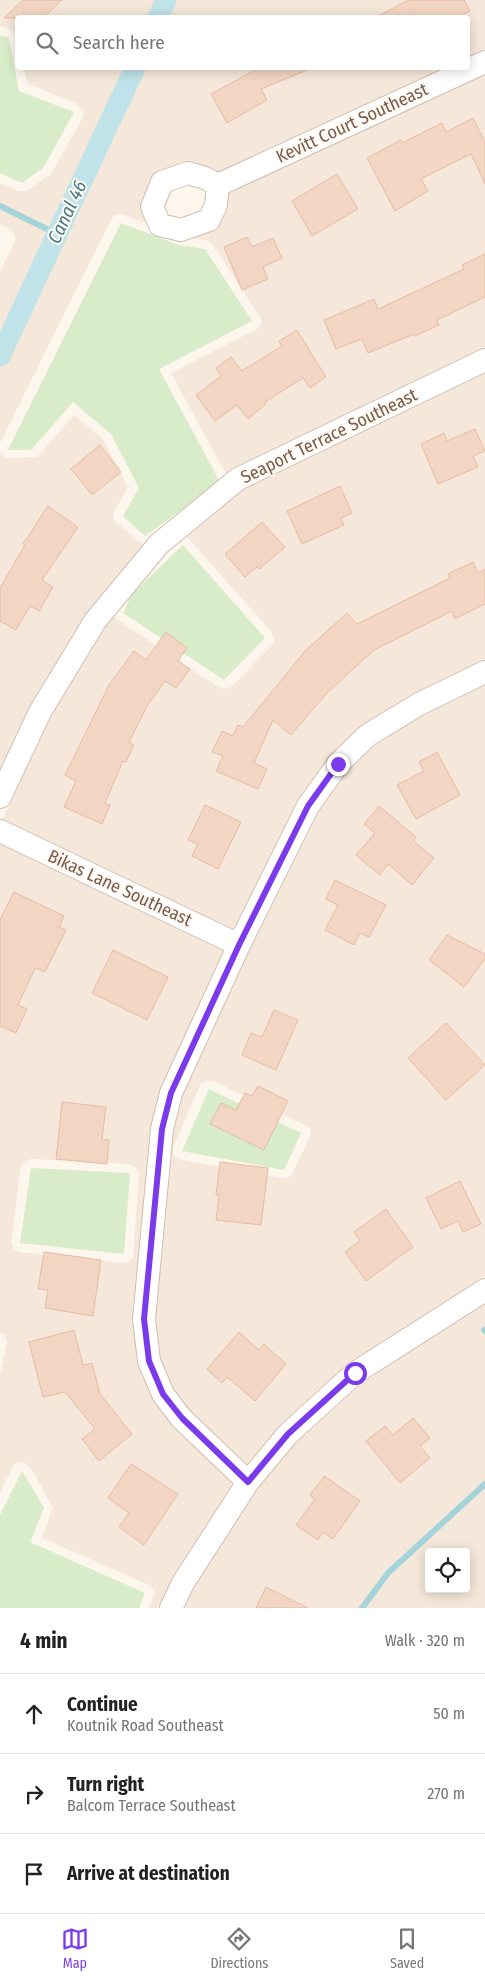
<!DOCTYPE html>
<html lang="en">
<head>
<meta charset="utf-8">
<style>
	:root { --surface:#fff; --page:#f6f6f6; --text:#222; --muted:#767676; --line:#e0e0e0; --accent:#7c3aed }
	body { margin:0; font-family:"Fira Sans Condensed",sans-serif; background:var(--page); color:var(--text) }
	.controls { position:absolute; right:15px; bottom:15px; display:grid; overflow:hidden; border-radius:5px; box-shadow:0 2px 12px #0003 }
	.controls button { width:45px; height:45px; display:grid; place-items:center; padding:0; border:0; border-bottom:1px solid var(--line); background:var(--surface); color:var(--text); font:25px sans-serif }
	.stop { position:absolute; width:15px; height:15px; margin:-11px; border:4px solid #7c3aed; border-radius:50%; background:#fff }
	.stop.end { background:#7c3aed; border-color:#fff; box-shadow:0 1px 5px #0008 }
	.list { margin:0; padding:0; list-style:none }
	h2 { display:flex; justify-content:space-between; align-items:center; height:65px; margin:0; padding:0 20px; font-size:21px }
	h2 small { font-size:16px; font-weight:400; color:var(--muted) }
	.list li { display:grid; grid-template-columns:32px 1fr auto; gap:15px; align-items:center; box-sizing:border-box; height:80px; padding:0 20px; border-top:1px solid var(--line) }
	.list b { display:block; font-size:19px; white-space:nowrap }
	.list p { margin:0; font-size:16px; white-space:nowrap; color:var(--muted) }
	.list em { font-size:16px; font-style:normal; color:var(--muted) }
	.icon { flex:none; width:28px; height:28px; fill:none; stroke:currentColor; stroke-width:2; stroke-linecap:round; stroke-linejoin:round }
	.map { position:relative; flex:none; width:485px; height:1608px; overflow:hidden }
	.search { position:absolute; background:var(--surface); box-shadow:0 2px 12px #0003; left:15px; right:15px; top:15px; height:55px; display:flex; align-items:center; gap:12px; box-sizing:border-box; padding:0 18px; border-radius:5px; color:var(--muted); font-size:19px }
	.sheet { height:305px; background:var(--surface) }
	nav { display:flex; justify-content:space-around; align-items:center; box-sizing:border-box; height:70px; border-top:1px solid var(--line); background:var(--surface); font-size:14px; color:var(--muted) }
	nav a { display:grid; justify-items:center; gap:2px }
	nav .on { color:var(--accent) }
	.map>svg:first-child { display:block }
	.residential { fill:#f5e8da; fill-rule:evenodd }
	.green { fill:#d8ecc9 }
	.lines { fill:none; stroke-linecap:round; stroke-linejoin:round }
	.stream { stroke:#a5d3da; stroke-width:6 }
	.canal { stroke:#bfe3e8; stroke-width:21 }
	.building { fill:#f3d5c3; stroke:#e6bba3 }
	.minor-casing { stroke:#d1beb0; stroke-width:24 }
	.minor { stroke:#fff; stroke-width:22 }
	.route { stroke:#7c3aed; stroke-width:6 }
	.labels { text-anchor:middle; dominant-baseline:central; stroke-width:4; stroke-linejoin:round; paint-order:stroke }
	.street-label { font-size:18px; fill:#7a5c4d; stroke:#fffaf3 }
	.water-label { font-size:19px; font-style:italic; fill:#437c86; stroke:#fffaf3 }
</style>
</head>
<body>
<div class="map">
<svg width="485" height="1608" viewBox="0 0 485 1608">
	<rect width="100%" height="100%" fill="#fdf6ec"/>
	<g class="residential">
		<polygon points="0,0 485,0 485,49 468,57 468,18 18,18 17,35 12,30 0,26"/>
		<polygon points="24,68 446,68 218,173 157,172 151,178 142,202 142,209 148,223 121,214 116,215 112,218 0,443 0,272 15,241 15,236 10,229 0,224 0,183 19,191 27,191 51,174 83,117 84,111 77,104 28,84"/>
		<polygon points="485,74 485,348 232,469 226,474 171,373 257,329 261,325 261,319 213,245 208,241 191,238 214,230 220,225 227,210 229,192"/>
		<polygon points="485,372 485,660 413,694 362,726 329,757 298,800 233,931 2,821 50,718 105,628 114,616 118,620 218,687 224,689 231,687 272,645 274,639 272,633 190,540 185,536 245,488"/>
		<polygon points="74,415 103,439 128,487 114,512 113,517 116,522 143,545 85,616 30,706 0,771 0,454 6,458 37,457"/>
		<path d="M485,684V1276L346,1366L280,1426L246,1466L190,1412L173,1389L160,1360L155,1320L173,1131L182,1097L249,950L318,812L348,771L376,744L425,713ZM206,1081H213L307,1126L311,1131L310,1137L291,1176L283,1178L181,1160L176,1157L173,1153V1147L201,1083Z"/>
		<path d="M0,843L224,949L161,1088L151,1125L132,1320L138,1361L154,1399L233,1483L172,1578L158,1608H149L155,1592L149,1585L42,1538L53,1507L30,1467L25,1463L19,1462L13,1466L0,1493V1376L7,1342L4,1334L0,1332ZM31,1159L129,1164L135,1167L139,1174L133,1258L129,1262L124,1263L20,1252L14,1249L11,1244L21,1166L25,1161Z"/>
		<path d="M485,1303V1608H184L193,1588L257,1489L297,1441L363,1382ZM429,1552H466V1589H429Z"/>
	</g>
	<g class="green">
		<polygon points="0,35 9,38 19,91 74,112 44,167 22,183 0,173"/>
		<polygon points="121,223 179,245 205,249 252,321 159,369 220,482 145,536 123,516 139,488 111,434 73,402 31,450 8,450"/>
		<polygon points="183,545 265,638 224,680 123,613 132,594"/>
		<polygon points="209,1089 301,1133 284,1170 182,1151"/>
		<polygon points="31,1168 130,1173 124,1254 20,1243"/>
		<polygon points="22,1471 44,1508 30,1542 145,1593 139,1608 0,1608 0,1515"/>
	</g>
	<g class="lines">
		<g class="stream">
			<polyline points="0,206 57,234"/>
			<polyline points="484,1330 485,1331"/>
			<polyline points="362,1608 388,1573 485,1484"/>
		</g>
		<g class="canal">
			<polyline points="158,18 166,0"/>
			<polyline points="0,356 135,68"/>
		</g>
	</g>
	<g class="building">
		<polygon points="23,0 62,0 43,18 4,18"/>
		<polygon points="409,0 464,0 470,11 457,18 374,18"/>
		<polygon points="259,68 312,68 261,89 267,100 227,123 211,94"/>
		<polygon points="473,118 485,142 485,184 471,154 421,179 428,191 395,211 367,158 401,140 402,143 442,123 446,132"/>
		<polygon points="337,174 358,209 312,236 292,201"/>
		<polygon points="247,237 252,247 273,238 282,258 263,267 268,279 242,290 224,247"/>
		<polygon points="485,254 485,297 437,320 439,325 415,336 414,334 368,353 362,339 336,349 324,320 374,299 378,309 464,269 462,265"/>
		<polygon points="297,330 326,377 310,388 303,378 265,402 266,404 248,419 237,405 215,421 196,395 221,376 216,368 231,357 242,371 282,346 279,341"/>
		<polygon points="475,429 485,451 473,456 478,467 438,484 421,444 444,433 447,441"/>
		<polygon points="100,445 121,472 92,495 71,469"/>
		<polygon points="340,486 352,513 341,518 344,525 302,544 287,511"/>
		<polygon points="48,506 78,527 42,580 53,587 39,611 30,606 16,630 0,621 0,588 25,545 23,544"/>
		<polygon points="262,522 285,547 259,569 257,567 245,577 225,554"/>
		<polygon points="473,562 478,573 485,569 485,604 455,619 452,611 374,650 327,693 291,735 273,720 254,763 267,769 258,789 216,771 223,756 212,752 222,731 233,736 238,725 243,727 305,651 347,613 357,624 450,578 448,574"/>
		<polygon points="166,632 187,648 178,661 190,669 176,688 165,681 147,706 129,742 134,745 126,762 123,761 105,803 110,805 102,824 64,807 76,781 65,775 109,685 134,651 146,660"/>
		<polygon points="437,752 460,795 416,819 397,785 424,771 419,762"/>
		<polygon points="205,805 241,822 218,869 192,856 198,844 188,840"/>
		<polygon points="379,806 416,837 413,841 434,858 412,885 388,864 380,875 356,855 375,833 364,824"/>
		<polygon points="335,880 386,905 369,937 360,933 354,945 325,930 338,905 326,899"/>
		<polygon points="14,892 64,916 59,927 66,930 45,972 35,968 18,1005 27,1009 16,1033 0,1026 0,920"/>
		<polygon points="447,935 485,954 485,959 464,987 429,960"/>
		<polygon points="113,950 168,977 147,1020 92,993"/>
		<polygon points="274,1010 298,1020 276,1070 242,1055 251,1033 262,1037"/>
		<polygon points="446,1023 485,1065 446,1100 408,1058"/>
		<polygon points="258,1086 288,1101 264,1150 210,1124 221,1103 236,1110 245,1093 252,1096"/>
		<polygon points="62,1102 106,1107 102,1139 109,1140 107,1164 56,1159"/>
		<polygon points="220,1162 268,1168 261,1225 216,1220 219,1195 216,1195"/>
		<polygon points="460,1181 481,1224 463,1232 458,1221 441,1229 426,1198"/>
		<polygon points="386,1209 413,1247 366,1281 345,1252 360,1241 354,1232"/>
		<polygon points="44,1252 101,1260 93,1316 45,1308 48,1290 38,1289"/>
		<polygon points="74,1330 83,1365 92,1363 100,1394 132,1434 99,1461 82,1439 95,1429 65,1392 43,1397 29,1342"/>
		<polygon points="239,1332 259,1350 264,1344 286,1364 255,1401 227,1377 222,1383 207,1369"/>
		<polygon points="413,1418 430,1438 420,1446 430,1458 400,1483 366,1441 385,1426 393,1435"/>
		<polygon points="131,1464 178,1494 144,1545 119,1527 129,1513 108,1498"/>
		<polygon points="324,1476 360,1501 333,1539 323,1532 318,1540 296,1525 315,1499 310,1495"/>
		<polygon points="266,1587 308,1608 256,1608"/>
	</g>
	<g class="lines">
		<g class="minor-casing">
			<g id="minor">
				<polygon points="188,173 205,178 218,185 216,205 209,220 181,230 160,225 152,207 162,182"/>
				<polyline points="218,185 485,62"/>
				<polyline points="0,797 40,712 95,621 159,544 238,479 485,360"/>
				<polyline points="0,831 239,945"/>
				<polyline points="248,1482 181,1418 163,1394 149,1361 144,1319 162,1129 171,1093 239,945 308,806 338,764 368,735 419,704 485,672"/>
				<polyline points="171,1608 183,1583 248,1482 288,1434 355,1373 485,1290"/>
			</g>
		</g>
		<use href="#minor" class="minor"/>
	</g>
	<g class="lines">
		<polyline class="route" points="338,764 308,806 239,945 171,1093 162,1129 144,1319 149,1361 163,1394 182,1418 248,1482 288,1434 355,1373"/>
	</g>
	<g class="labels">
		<g class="street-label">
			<text transform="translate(352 123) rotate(-25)">Kevitt Court Southeast</text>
			<text transform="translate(329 436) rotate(-26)">Seaport Terrace Southeast</text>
			<text transform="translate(120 888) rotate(25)">Bikas Lane Southeast</text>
		</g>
		<g class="water-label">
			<text transform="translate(67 212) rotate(-65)">Canal 46</text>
		</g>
	</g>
</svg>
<div class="controls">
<button><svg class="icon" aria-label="locate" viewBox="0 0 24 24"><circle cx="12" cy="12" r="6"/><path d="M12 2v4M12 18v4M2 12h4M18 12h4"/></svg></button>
</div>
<div class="stop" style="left:355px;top:1373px"></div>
<div class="stop end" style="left:338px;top:764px"></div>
<div class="search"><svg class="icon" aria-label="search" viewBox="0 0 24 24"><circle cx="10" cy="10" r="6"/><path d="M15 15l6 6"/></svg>Search here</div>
</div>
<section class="sheet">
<h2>4 min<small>Walk · 320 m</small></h2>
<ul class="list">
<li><svg class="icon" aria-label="ahead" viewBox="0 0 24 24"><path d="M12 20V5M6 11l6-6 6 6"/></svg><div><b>Continue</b><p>Koutnik Road Southeast</p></div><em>50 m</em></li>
<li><svg class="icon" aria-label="right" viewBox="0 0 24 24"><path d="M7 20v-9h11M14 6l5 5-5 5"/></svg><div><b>Turn right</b><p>Balcom Terrace Southeast</p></div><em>270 m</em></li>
<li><svg class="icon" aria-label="arrive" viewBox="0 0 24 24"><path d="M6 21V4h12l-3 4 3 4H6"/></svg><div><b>Arrive at destination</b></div></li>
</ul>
</section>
<nav>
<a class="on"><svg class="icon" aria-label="map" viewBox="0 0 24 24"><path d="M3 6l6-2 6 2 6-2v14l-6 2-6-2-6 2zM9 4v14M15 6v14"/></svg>Map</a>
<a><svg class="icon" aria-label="directions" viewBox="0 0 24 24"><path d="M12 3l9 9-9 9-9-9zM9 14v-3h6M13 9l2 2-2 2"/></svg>Directions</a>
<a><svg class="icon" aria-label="saved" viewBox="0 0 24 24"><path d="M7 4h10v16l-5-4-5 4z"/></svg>Saved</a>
</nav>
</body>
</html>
